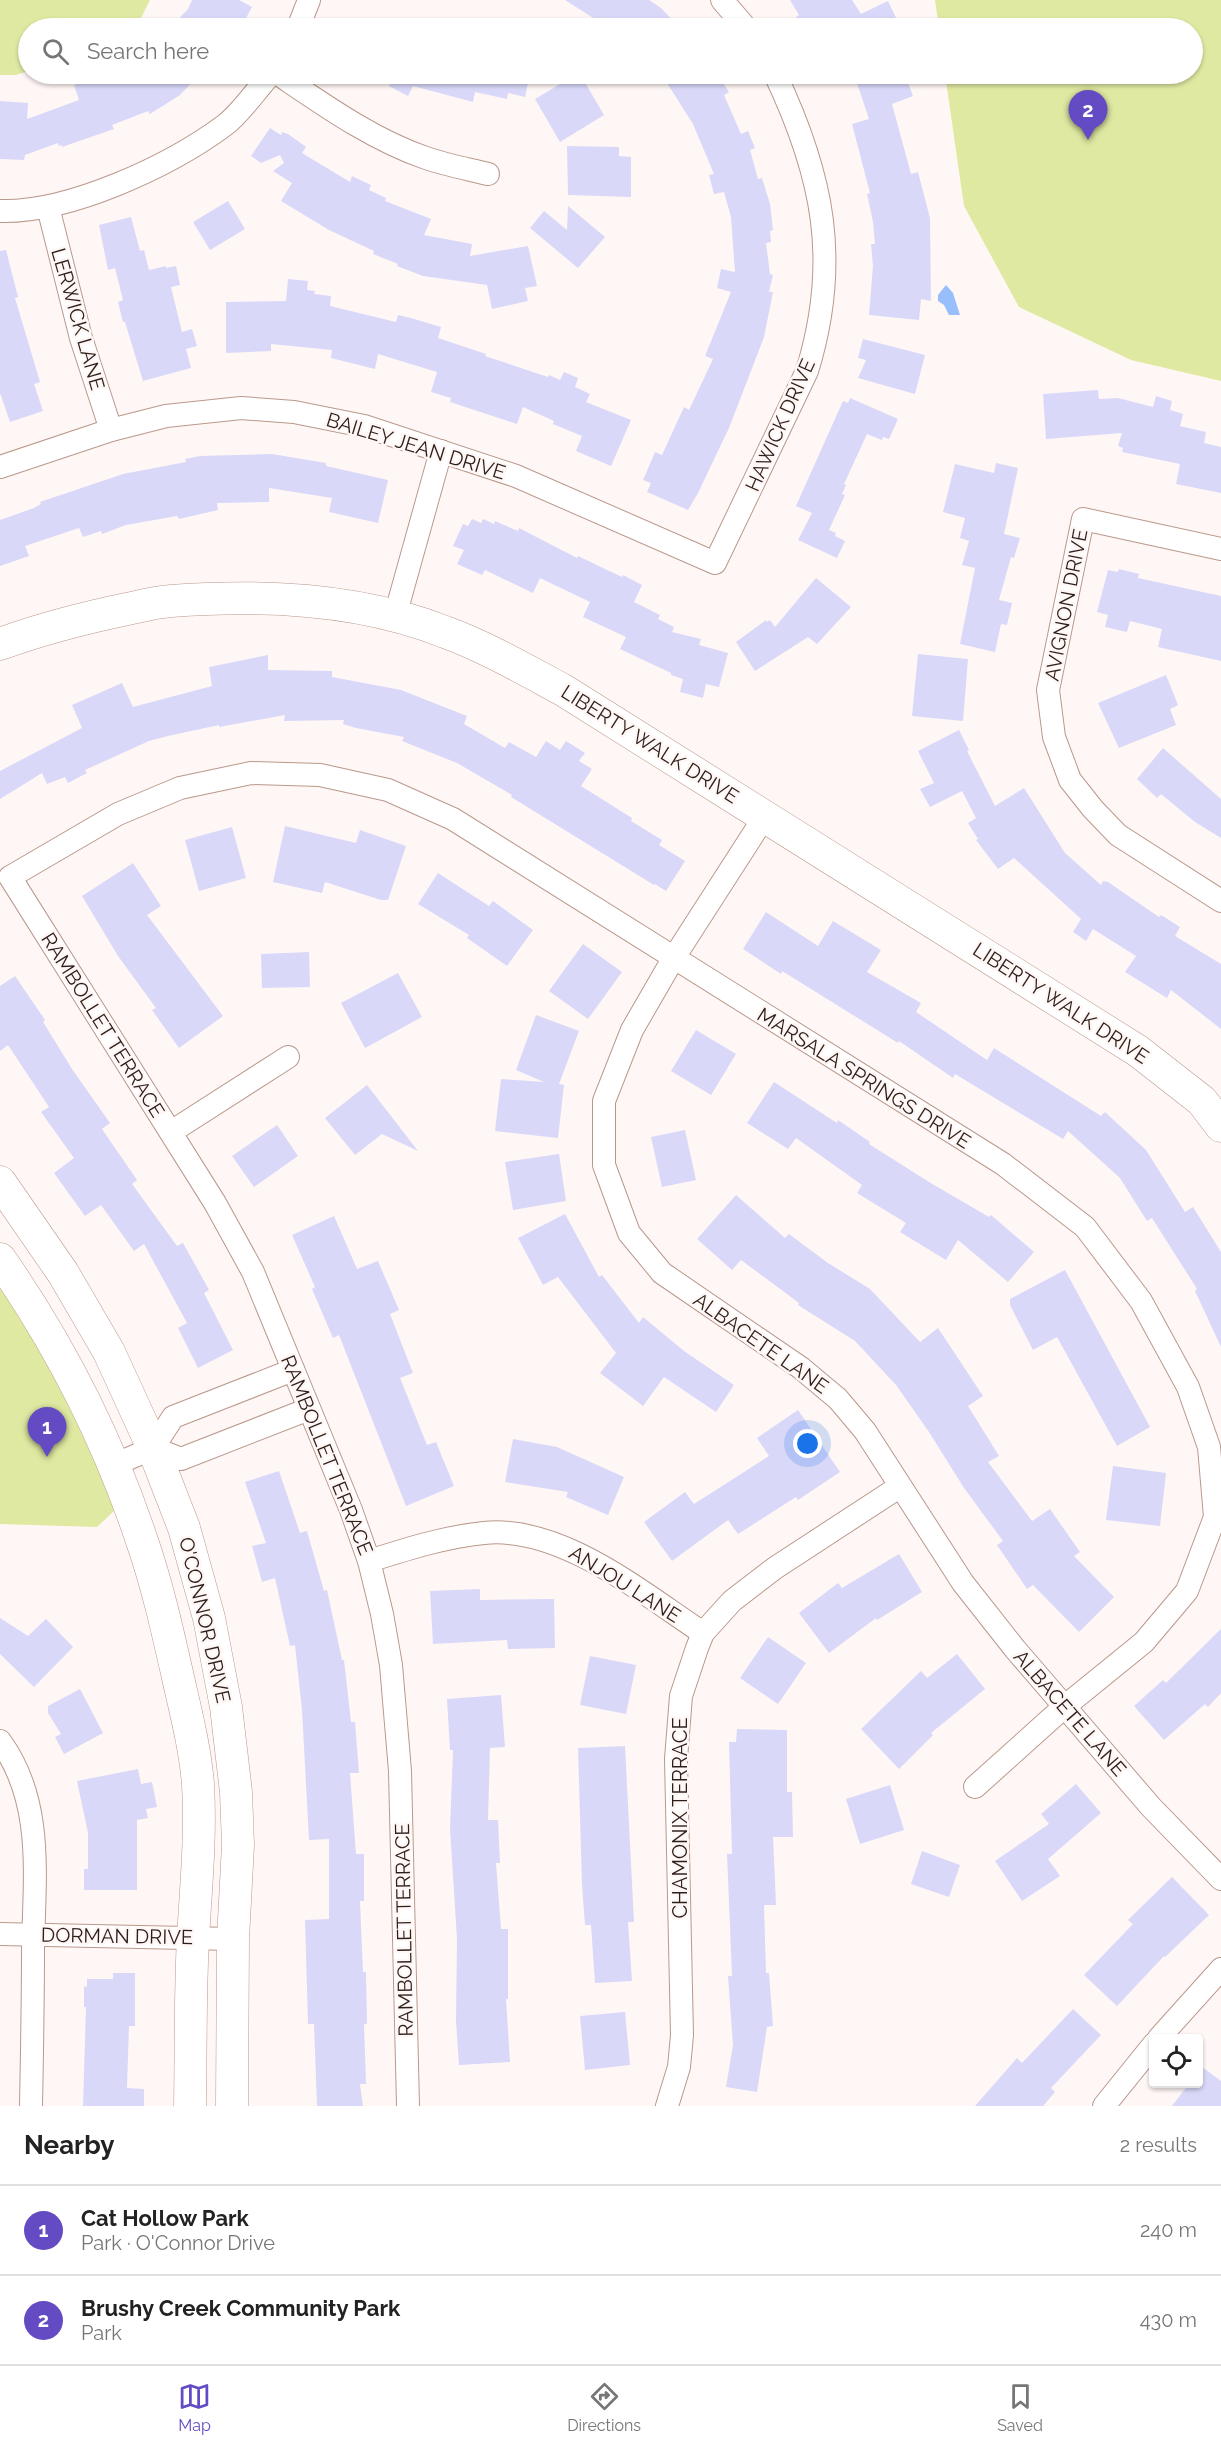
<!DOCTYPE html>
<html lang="en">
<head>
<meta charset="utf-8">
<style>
	:root { --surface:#fff; --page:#f2f2f2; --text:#222; --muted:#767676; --line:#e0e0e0; --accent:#644ac3 }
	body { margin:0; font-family:Raleway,sans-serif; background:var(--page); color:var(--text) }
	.controls { position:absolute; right:18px; bottom:18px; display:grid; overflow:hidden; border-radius:6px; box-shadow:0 2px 4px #0004 }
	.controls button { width:54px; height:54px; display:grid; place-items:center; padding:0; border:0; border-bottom:2px solid var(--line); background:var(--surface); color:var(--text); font:30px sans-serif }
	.you { position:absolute; left:808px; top:1444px; width:21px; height:21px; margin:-15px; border:4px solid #fff; border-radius:50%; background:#1a73e8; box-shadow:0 0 0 9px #1a73e833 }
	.badge { display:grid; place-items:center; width:39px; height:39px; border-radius:50%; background:var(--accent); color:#fff; font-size:20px; font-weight:700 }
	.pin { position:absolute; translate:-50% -50px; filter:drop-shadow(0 2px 3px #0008) }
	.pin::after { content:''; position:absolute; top:32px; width:21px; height:18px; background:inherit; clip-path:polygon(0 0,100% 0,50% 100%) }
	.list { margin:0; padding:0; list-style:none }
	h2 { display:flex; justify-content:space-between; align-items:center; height:78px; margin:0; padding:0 24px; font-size:26px }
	h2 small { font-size:20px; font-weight:400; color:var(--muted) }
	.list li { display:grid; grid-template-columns:39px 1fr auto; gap:18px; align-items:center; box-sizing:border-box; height:90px; padding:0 24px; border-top:2px solid var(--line) }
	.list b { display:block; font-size:22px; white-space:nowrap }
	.list p { margin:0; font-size:20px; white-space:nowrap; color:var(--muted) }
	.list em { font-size:20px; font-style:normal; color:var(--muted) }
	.icon { flex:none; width:33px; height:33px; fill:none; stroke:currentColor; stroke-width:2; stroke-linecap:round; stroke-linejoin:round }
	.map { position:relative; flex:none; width:1221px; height:2106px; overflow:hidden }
	.search { position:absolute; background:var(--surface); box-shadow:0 2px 4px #0004; left:18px; right:18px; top:18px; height:66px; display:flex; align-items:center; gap:15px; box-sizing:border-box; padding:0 21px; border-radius:33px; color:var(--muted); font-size:22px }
	.sheet { height:258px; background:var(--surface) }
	nav { display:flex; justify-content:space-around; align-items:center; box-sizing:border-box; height:84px; border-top:2px solid var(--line); background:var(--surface); font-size:16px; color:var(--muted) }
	nav a { display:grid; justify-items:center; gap:3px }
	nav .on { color:var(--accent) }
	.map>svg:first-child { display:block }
	.green { fill:#e0e9a1 }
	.water { fill:#99befc }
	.building { fill:#dad8f9 }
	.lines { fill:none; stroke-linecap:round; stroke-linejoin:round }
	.street-casing { stroke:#ba988b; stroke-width:24 }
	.secondary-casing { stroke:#ba988b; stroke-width:33 }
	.street { stroke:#fff; stroke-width:22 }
	.secondary { stroke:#fff; stroke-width:32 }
	.labels { text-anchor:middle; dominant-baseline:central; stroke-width:5; stroke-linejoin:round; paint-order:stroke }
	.street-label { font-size:20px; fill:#2c1f1a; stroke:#fff7f5 }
</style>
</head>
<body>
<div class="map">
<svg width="1221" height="2106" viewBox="0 0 1221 2106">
	<rect width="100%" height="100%" fill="#fff7f5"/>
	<g class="green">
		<polygon points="0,0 150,0 136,28 28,28 28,71 16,75 0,75"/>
		<polygon points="935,0 1221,0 1221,381 1131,360 1019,307 964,206 945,74 1192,74 1192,28 939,28"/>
		<polygon points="0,1283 72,1404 116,1509 97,1527 0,1524"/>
	</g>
	<polygon class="water" points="946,285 953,293 960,315 949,315 944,305 938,301 938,295"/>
	<g class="building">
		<polygon points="192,0 239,0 252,7 244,22 240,20 235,28 170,28 188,9"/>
		<polygon points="565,0 649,0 661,8 680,28 609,28"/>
		<polygon points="790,0 852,0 861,14 888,1 901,28 804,28 796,17 799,15"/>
		<polygon points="105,74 200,74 180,95 150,114 148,111 112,125 114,129 62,147 62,145 59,146 58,143 25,155 24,160 0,159 0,101 28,103 27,119 79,100 74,85"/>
		<polygon points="387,74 530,74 525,97 508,93 507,99 475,92 473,102 413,86 408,96 389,86 391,81 386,80"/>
		<polygon points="577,74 580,74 604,115 560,142 535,99"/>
		<polygon points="682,74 717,74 729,92 724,95 741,134 748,131 755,148 750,150 758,179 762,178 770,204 773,230 770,231 771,242 766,243 770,274 773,275 769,292 773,292 764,337 729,428 698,493 688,510 647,492 651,483 643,480 655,452 662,455 684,407 689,410 713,359 705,356 731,292 717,288 721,269 735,272 731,217 724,192 714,194 709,175 714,174 693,124 667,83"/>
		<polygon points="854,74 905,74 913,96 892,104 911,174 918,172 930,218 931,301 921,299 919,320 869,315 873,266 871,244 875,244 873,222 867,194 870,193 852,124 869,119"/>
		<polygon points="270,128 281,135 282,132 288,134 306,147 302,153 350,182 352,176 371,185 369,190 386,198 385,201 431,219 424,235 472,244 470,256 528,246 537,286 525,288 528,301 492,309 487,285 423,276 397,266 398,264 373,254 374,251 329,230 281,201 292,183 273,171 284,163 280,155 261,163 251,156"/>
		<polygon points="567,146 619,147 619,156 631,157 631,197 568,195"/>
		<polygon points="228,201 245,229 210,250 193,222"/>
		<polygon points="568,206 605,237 578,268 530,228 544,211 567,230"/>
		<polygon points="131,217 140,251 144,250 149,270 166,266 166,268 176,266 180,285 171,287 182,332 192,329 197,346 186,349 191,368 143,381 125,322 123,322 118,302 123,300 115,268 108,270 99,225"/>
		<polygon points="6,250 18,297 15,298 40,382 34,384 43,411 10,422 0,393 0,251"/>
		<polygon points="288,279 308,281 307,290 315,291 314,294 331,296 330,306 396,322 398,315 411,318 441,327 438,338 486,354 485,356 548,377 549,375 560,380 564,372 578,378 575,387 590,394 586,402 631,420 611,466 576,451 582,436 553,424 554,421 523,407 517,424 450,402 451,398 431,392 437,372 378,354 375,369 331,358 332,350 271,344 271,351 226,353 226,302 286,301"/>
		<polygon points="863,339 925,355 915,394 858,378 866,360 858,358"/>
		<polygon points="1098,390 1099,399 1118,398 1153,407 1156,396 1172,401 1170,410 1183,414 1180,426 1206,432 1204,443 1221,447 1221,493 1176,484 1180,464 1122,452 1123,448 1118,446 1122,433 1046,439 1043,394"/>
		<polygon points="850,398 898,419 889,439 883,437 882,440 867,434 844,484 846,485 842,494 845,495 829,530 836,533 835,536 845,541 837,558 798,540 812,513 796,506 843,401 848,403"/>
		<polygon points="272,454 326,463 326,466 388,480 378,523 329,512 332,498 269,488 269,502 217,503 218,510 179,519 177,516 126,525 102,534 101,531 83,537 79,528 25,546 29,556 0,566 0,520 34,508 41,504 40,502 123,474 186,462 185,459 200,456"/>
		<polygon points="996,463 1018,468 1004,534 1020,538 1014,558 1011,557 999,600 1012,603 1007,625 1001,624 995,652 960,644 975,568 962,565 969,541 960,538 965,518 943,512 955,464 994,473"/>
		<polygon points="472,519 481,523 483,519 494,524 495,521 518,531 519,528 577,558 578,556 622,577 623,575 642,585 634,602 660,615 658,619 674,627 672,632 701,639 699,645 728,653 719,687 706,684 703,698 680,692 683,679 671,675 671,673 620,649 626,637 583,617 590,602 540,578 533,593 485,570 482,575 457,564 464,550 453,546 463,524 468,526"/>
		<polygon points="1119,569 1139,574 1138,578 1221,596 1221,661 1158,647 1162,629 1130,621 1127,632 1105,627 1108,615 1097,612 1108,570 1118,572"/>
		<polygon points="816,578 851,607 817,644 808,637 755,671 736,642 766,620 767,622 770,620 775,627"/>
		<polygon points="918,654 968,659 963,721 912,716"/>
		<polygon points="268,655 268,670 332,671 332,677 401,690 467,716 464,724 505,748 509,742 536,757 546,741 560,750 566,741 585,753 579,761 592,769 581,786 632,818 631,821 662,840 659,845 685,861 666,891 655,884 654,885 511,797 512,795 457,763 402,741 404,737 356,728 343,724 344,720 284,721 285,715 219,727 219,725 168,736 149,741 85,770 87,773 68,783 65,777 47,784 42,773 0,799 0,771 82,728 72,705 122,683 133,707 212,686 209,667"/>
		<polygon points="1166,675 1178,705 1170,709 1176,725 1119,748 1098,703"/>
		<polygon points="959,730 969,750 967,751 995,806 1024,788 1065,853 1101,885 1103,881 1108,882 1159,917 1161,915 1180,927 1175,936 1221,964 1221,1029 1171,990 1167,998 1125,972 1136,956 1093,929 1086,941 1073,932 1081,919 1014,858 998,869 976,840 978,839 968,823 976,818 962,791 930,807 920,789 934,783 918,751"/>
		<polygon points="1163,748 1221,799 1221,838 1195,822 1161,794 1157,798 1137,779"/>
		<polygon points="285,826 356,843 360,830 406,846 388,900 381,900 325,882 322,893 273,882"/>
		<polygon points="232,827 246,878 199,891 185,840"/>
		<polygon points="133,863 161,906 147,915 223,1016 179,1048 152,1010 156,1008 118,956 82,896"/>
		<polygon points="438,873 489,906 493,901 533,930 507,966 467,938 469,935 418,904"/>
		<polygon points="766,912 818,946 833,921 881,950 867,972 921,1003 916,1012 987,1060 994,1048 1101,1116 1105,1112 1146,1150 1185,1212 1193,1207 1221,1252 1221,1347 1195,1291 1197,1289 1152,1218 1147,1221 1120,1178 1068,1131 1063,1139 955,1074 953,1078 899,1041 898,1043 782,971 781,974 743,949"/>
		<polygon points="583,944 622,972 588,1019 549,991"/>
		<polygon points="309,952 310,987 262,988 261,954"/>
		<polygon points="398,973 422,1017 365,1048 341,1003"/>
		<polygon points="15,976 45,1020 43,1022 72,1069 110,1123 102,1129 137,1180 132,1184 177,1246 183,1243 209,1290 204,1293 233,1350 198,1368 178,1328 187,1323 144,1244 134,1251 101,1205 85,1216 54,1173 74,1158 41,1112 49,1107 8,1045 0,1051 0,986"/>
		<polygon points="536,1015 579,1031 559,1084 564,1085 558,1138 495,1131 501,1079 544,1082 516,1070"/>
		<polygon points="696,1030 736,1054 711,1095 671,1071"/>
		<polygon points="774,1082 837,1123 838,1120 870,1142 869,1144 929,1182 989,1217 991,1215 1034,1252 1008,1282 958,1240 946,1260 900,1232 906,1223 857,1193 862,1185 796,1138 788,1149 747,1123"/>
		<polygon points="367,1085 418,1151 382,1134 355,1155 325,1118"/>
		<polygon points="277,1125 298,1156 254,1187 232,1156"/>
		<polygon points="685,1130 696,1180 662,1187 651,1137"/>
		<polygon points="559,1154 566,1201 513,1210 505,1162"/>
		<polygon points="736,1195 785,1238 789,1234 828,1263 870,1289 920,1342 938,1328 983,1396 968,1406 999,1456 988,1462 1032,1521 1050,1509 1080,1552 1074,1556 1114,1597 1079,1632 1033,1585 1027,1589 997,1545 1003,1541 964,1488 929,1432 896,1385 855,1341 798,1305 799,1303 741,1260 732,1270 697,1239"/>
		<polygon points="565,1214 599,1277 602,1275 639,1323 643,1317 684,1351 734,1385 716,1412 664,1377 643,1406 600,1373 616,1353 558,1277 543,1285 518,1238"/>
		<polygon points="334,1216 357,1269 378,1261 399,1310 390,1314 413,1373 400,1378 427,1445 436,1442 454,1486 406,1506 339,1335 333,1338 312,1289 315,1287 292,1235"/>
		<polygon points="1065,1270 1150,1427 1117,1446 1057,1337 1033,1350 1010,1305 1010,1299"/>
		<polygon points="798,1410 840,1472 798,1500 796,1497 738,1534 728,1520 672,1561 644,1522 685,1492 694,1504 769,1456 757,1438"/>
		<polygon points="513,1439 557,1447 624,1477 608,1515 566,1497 568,1492 505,1482"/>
		<polygon points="1113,1466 1166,1473 1160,1526 1106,1520"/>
		<polygon points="279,1471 300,1533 307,1531 324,1591 327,1590 342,1660 344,1660 351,1722 355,1722 359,1773 350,1773 356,1854 364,1854 364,1901 360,1901 363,1972 366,1972 367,2024 364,2024 366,2084 360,2084 363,2106 317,2106 314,2024 308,2024 305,1920 329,1919 329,1839 309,1840 302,1710 295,1645 290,1646 275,1578 262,1582 252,1546 266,1543 245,1482"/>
		<polygon points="899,1554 922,1592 877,1620 876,1618 829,1653 799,1613 838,1583 842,1588"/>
		<polygon points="480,1589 480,1600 554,1599 555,1648 508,1649 507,1640 433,1644 430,1591"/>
		<polygon points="0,1618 28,1636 46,1619 73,1647 34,1687 0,1654"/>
		<polygon points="1221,1629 1221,1693 1208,1707 1205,1704 1164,1740 1134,1706 1163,1680 1166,1683"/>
		<polygon points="768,1637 806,1663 778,1704 740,1678"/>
		<polygon points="957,1654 985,1689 931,1733 933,1735 899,1769 861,1729 921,1671 927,1678"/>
		<polygon points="590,1656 636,1665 626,1714 580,1705"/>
		<polygon points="80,1689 103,1733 64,1754 55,1737 61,1734 48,1713 48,1706"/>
		<polygon points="501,1695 505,1747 490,1748 488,1820 498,1820 500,1863 496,1863 501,1929 508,1929 508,1999 506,1999 510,2062 459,2065 456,2021 457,1939 450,1829 453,1750 450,1750 447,1699"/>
		<polygon points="737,1729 787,1730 787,1792 792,1792 793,1837 773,1837 776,1905 764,1905 766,1973 769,1973 773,2026 767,2027 757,2092 726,2087 733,2045 728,1976 732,1976 727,1854 732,1854 729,1742 736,1742"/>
		<polygon points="625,1746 634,1922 628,1922 632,1981 595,1983 591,1925 585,1925 582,1885 578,1748"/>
		<polygon points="138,1769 141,1784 152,1782 157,1807 146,1809 148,1818 137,1820 137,1890 84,1890 84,1869 88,1869 88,1833 77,1781"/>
		<polygon points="1076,1784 1101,1813 1048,1859 1060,1876 1022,1901 995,1861 1049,1824 1041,1814"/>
		<polygon points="890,1785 904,1830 860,1844 846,1799"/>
		<polygon points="922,1851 960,1865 949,1897 911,1884"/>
		<polygon points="1172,1877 1209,1915 1165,1957 1164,1956 1117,2006 1084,1975 1133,1924 1128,1920"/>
		<polygon points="113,1973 135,1973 135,2026 129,2026 127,2088 144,2089 144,2106 83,2106 86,2007 84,2007 84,1986 87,1987 87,1979 113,1979"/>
		<polygon points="1073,2009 1101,2035 1051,2088 1055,2092 1043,2106 975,2106 1017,2058 1022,2063"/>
		<polygon points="625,2012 630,2065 585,2070 580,2016"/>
		<polygon points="1198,2064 1221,2081 1221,2106 1172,2106 1189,2084 1198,2084"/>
	</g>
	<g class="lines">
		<g class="street-casing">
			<g id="street">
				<polyline points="722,0 746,28"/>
				<polyline points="298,28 309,0"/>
				<path d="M278,74C324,105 373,140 426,158C446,165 468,169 488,174"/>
				<polyline points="48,207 81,338 111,430"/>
				<path d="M0,211C69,213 170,166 225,125C242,112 256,90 271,74"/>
				<path d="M0,467L111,430L166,416L241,408L294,412L364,426L516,476L715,563L807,371C841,261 823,175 775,74"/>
				<polyline points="1221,549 1083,519 1048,690 1054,737 1070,780 1093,809 1118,835 1221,901"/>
				<polyline points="395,616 441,451"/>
				<polyline points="765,816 673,959 632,1030 604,1101 604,1165 629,1233 662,1273 801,1368 838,1399 865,1431 963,1583 1015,1649 1151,1807 1221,1879"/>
				<polyline points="171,1132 288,1057"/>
				<polyline points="153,1448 181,1459 309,1409"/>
				<polyline points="153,1448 173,1417 293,1370"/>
				<polyline points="114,1465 153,1448"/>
				<path d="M369,1561C407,1549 444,1537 484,1533C561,1525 642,1593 703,1633"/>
				<path d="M0,1741C45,1802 34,1879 33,1950C33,2002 32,2054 31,2106"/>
				<polyline points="0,1934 233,1939"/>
				<polyline points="1159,2038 1221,1969"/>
				<polyline points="408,2106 400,1771 391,1665 382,1614 369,1561 351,1510 253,1272 215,1203 10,877 118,814 180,788 251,773 320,775 388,790 453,819 1003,1164 1085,1227 1141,1301 1188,1387 1209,1447 1215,1517 1187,1591 1144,1642 1064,1707 975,1787"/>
				<polyline points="667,2106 679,2067 682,2035 676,1759 681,1696 697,1648 703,1633 732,1601 775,1568 899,1487"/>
				<polyline points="1104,2106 1154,2044"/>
			</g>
		</g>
		<g class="secondary-casing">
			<g id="secondary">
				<path d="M0,644C41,629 84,618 127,609C141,606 157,602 171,601C262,594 359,598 445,632C486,647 524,669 563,690L1138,1051L1202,1101L1221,1126"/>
				<polyline points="0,1182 63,1273 109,1352 153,1448 184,1528 209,1618 226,1707 236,1792 238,1845 233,1939 232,2106"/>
				<path d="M0,1259C60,1345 109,1442 142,1541C157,1584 167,1629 177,1673C185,1709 195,1747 198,1784C201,1836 196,1887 193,1938C190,1994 191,2050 190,2106"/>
			</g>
		</g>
		<use href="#street" class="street"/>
		<use href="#secondary" class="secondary"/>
	</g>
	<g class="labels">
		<g class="street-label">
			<text transform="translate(78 319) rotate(74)">LERWICK LANE</text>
			<text transform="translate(780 425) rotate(-66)">HAWICK DRIVE</text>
			<text transform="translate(416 446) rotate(17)">BAILEY JEAN DRIVE</text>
			<text transform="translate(1066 605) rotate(-79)">AVIGNON DRIVE</text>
			<text transform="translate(650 744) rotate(32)">LIBERTY WALK DRIVE</text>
			<text transform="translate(1061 1003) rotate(33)">LIBERTY WALK DRIVE</text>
			<text transform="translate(103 1025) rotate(58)">RAMBOLLET TERRACE</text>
			<text transform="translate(864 1078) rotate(32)">MARSALA SPRINGS DRIVE</text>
			<text transform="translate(761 1343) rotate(35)">ALBACETE LANE</text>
			<text transform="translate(327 1455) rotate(68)">RAMBOLLET TERRACE</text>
			<text transform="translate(625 1584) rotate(32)">ANJOU LANE</text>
			<text transform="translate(205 1620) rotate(77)">O'CONNOR DRIVE</text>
			<text transform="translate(1070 1713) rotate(49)">ALBACETE LANE</text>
			<text transform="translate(680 1818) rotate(-90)">CHAMONIX TERRACE</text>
			<text transform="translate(404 1930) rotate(-91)">RAMBOLLET TERRACE</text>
			<text transform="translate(117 1936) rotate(1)">DORMAN DRIVE</text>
		</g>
	</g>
</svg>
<div class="controls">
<button><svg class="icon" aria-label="locate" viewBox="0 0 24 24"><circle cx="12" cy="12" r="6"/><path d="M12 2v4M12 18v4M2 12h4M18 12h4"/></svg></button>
</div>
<div class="you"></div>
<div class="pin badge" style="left:47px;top:1457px">1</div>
<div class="pin badge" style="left:1088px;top:140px">2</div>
<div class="search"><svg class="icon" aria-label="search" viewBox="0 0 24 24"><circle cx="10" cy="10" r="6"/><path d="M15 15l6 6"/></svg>Search here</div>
</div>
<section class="sheet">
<h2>Nearby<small>2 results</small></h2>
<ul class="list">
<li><span class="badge">1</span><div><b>Cat Hollow Park</b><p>Park · O'Connor Drive</p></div><em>240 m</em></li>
<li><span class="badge">2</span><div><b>Brushy Creek Community Park</b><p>Park</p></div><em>430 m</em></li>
</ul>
</section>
<nav>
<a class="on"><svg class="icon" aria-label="map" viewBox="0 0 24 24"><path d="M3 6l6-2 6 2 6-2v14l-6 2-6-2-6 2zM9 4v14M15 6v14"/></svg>Map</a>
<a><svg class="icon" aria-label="directions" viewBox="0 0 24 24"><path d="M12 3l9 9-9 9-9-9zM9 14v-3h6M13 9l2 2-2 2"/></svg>Directions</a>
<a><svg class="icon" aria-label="saved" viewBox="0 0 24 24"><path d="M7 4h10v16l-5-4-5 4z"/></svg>Saved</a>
</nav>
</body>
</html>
